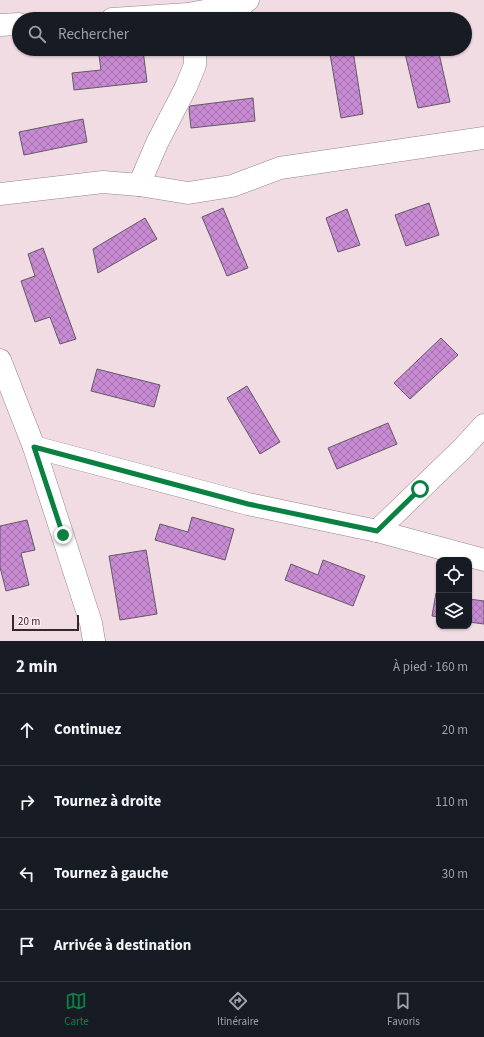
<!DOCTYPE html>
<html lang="fr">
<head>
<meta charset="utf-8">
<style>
	:root { --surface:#171b24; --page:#242831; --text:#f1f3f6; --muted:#9ea1a6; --line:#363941; --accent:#0b8043 }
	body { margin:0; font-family:"Source Sans 3",sans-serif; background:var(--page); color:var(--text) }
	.controls { position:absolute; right:12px; bottom:12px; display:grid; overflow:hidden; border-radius:8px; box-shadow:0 1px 3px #0004 }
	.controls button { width:36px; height:36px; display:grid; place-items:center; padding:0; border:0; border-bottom:1px solid var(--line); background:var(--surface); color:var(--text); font:20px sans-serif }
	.scale { position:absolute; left:12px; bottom:10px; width:67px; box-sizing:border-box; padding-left:4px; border:2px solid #31292c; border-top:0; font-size:11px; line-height:14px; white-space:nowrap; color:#31292c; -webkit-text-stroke:3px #ffe9f0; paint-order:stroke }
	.stop { position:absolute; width:12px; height:12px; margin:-9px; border:3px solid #0b8043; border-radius:50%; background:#fff }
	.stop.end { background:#0b8043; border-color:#fff; box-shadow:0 1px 4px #0008 }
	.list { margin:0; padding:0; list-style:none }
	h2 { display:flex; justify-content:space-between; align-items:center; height:52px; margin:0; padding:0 16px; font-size:17px }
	h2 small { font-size:13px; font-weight:400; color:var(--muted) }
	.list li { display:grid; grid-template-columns:26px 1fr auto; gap:12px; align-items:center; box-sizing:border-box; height:72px; padding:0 16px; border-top:1px solid var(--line) }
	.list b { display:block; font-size:15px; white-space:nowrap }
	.list em { font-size:13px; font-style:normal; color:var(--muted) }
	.icon { flex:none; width:22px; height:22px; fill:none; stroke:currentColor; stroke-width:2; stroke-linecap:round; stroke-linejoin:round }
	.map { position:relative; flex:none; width:484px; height:641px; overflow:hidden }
	.search { position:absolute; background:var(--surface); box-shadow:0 1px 3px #0004; left:12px; right:12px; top:12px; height:44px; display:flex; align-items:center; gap:10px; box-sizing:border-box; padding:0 14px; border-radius:22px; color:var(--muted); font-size:15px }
	.sheet { height:340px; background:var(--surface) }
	nav { display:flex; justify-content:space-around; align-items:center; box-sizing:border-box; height:56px; border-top:1px solid var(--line); background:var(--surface); font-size:11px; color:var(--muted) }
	nav a { display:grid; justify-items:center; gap:2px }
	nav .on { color:var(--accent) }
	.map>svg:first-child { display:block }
	.building { fill:url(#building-cross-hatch); stroke:#635865 }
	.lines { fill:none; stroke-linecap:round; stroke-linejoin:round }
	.minor-casing { stroke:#968389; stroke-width:23 }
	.minor { stroke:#fff; stroke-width:22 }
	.route { stroke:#0b8043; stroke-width:5 }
</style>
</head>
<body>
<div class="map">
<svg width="484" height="641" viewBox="0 0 484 641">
	<defs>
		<pattern id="building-cross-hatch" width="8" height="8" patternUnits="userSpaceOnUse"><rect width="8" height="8" fill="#c88bd3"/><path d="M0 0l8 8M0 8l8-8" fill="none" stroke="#a372ab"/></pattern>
	</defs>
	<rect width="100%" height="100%" fill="#f1dce3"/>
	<g class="building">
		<polygon points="404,49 438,49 450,102 418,108"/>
		<polygon points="143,50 147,82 74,90 72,73 101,70 99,55"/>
		<polygon points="353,51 363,114 341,118 330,54"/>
		<polygon points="253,98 255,121 191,128 189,109 190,106"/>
		<polygon points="83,119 87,142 24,155 19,132"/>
		<polygon points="429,203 439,235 406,246 395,215"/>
		<polygon points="223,208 248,268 227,276 202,217"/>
		<polygon points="347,209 360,245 338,252 326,218"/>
		<polygon points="145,218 157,239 98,273 93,249"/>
		<polygon points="43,248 76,339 60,344 50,317 35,322 21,281 35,276 28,254"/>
		<polygon points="441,338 458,355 410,399 394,383"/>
		<polygon points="97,369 160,385 154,407 91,391"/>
		<polygon points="247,386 280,442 260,454 227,398"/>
		<polygon points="388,423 397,444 337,469 328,448"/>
		<polygon points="192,517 234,529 225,560 155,540 160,524 188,532"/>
		<polygon points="27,520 35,550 21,553 29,585 6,591 0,567 0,526"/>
		<polygon points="146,550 157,614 120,620 109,556"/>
		<polygon points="323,560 365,576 353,606 285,580 291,564 318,575"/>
		<polygon points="436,593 439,594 439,617 432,616"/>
		<polygon points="469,599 484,601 484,624 469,622"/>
	</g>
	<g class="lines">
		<g class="minor-casing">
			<g id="minor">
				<polyline points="112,19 188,14 243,4 248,0"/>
				<polyline points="0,25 19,24"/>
				<polyline points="139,185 157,143 186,87 195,65 195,49"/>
				<polyline points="0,194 103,182 139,185 188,193 232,186 280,168 484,138"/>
				<polyline points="0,360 34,447 91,623 94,641"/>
				<polyline points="34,447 248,504 377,531 484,560"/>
				<polyline points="377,531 463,448 484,425"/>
			</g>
		</g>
		<use href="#minor" class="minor"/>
	</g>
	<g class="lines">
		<polyline class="route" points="63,535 34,447 248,504 377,531 420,489"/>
	</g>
</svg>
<div class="controls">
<button><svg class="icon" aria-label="locate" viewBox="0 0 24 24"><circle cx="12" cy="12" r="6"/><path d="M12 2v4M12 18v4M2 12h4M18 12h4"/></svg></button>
<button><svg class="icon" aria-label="layers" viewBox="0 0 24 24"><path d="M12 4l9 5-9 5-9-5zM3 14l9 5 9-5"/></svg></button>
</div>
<div class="scale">20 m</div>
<div class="stop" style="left:420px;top:489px"></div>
<div class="stop end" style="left:63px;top:535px"></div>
<div class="search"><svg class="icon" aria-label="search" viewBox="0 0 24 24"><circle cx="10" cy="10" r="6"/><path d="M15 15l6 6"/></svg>Rechercher</div>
</div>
<section class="sheet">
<h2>2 min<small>À pied · 160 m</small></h2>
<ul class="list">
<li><svg class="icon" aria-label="ahead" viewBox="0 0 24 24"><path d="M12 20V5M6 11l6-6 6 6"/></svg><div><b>Continuez</b></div><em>20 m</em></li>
<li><svg class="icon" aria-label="right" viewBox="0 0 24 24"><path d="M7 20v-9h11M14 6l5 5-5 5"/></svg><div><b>Tournez à droite</b></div><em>110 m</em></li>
<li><svg class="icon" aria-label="left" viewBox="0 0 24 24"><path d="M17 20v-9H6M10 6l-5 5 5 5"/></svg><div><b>Tournez à gauche</b></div><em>30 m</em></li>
<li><svg class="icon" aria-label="arrive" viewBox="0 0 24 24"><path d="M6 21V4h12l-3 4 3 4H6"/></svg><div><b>Arrivée à destination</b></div></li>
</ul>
</section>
<nav>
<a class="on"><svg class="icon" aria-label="map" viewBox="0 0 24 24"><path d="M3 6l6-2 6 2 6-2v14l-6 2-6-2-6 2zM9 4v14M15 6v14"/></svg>Carte</a>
<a><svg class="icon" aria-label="directions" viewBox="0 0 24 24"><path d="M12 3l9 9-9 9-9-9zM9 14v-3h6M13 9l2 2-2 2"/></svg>Itinéraire</a>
<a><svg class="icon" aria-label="saved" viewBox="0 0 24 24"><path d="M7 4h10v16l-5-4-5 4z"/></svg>Favoris</a>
</nav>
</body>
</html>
